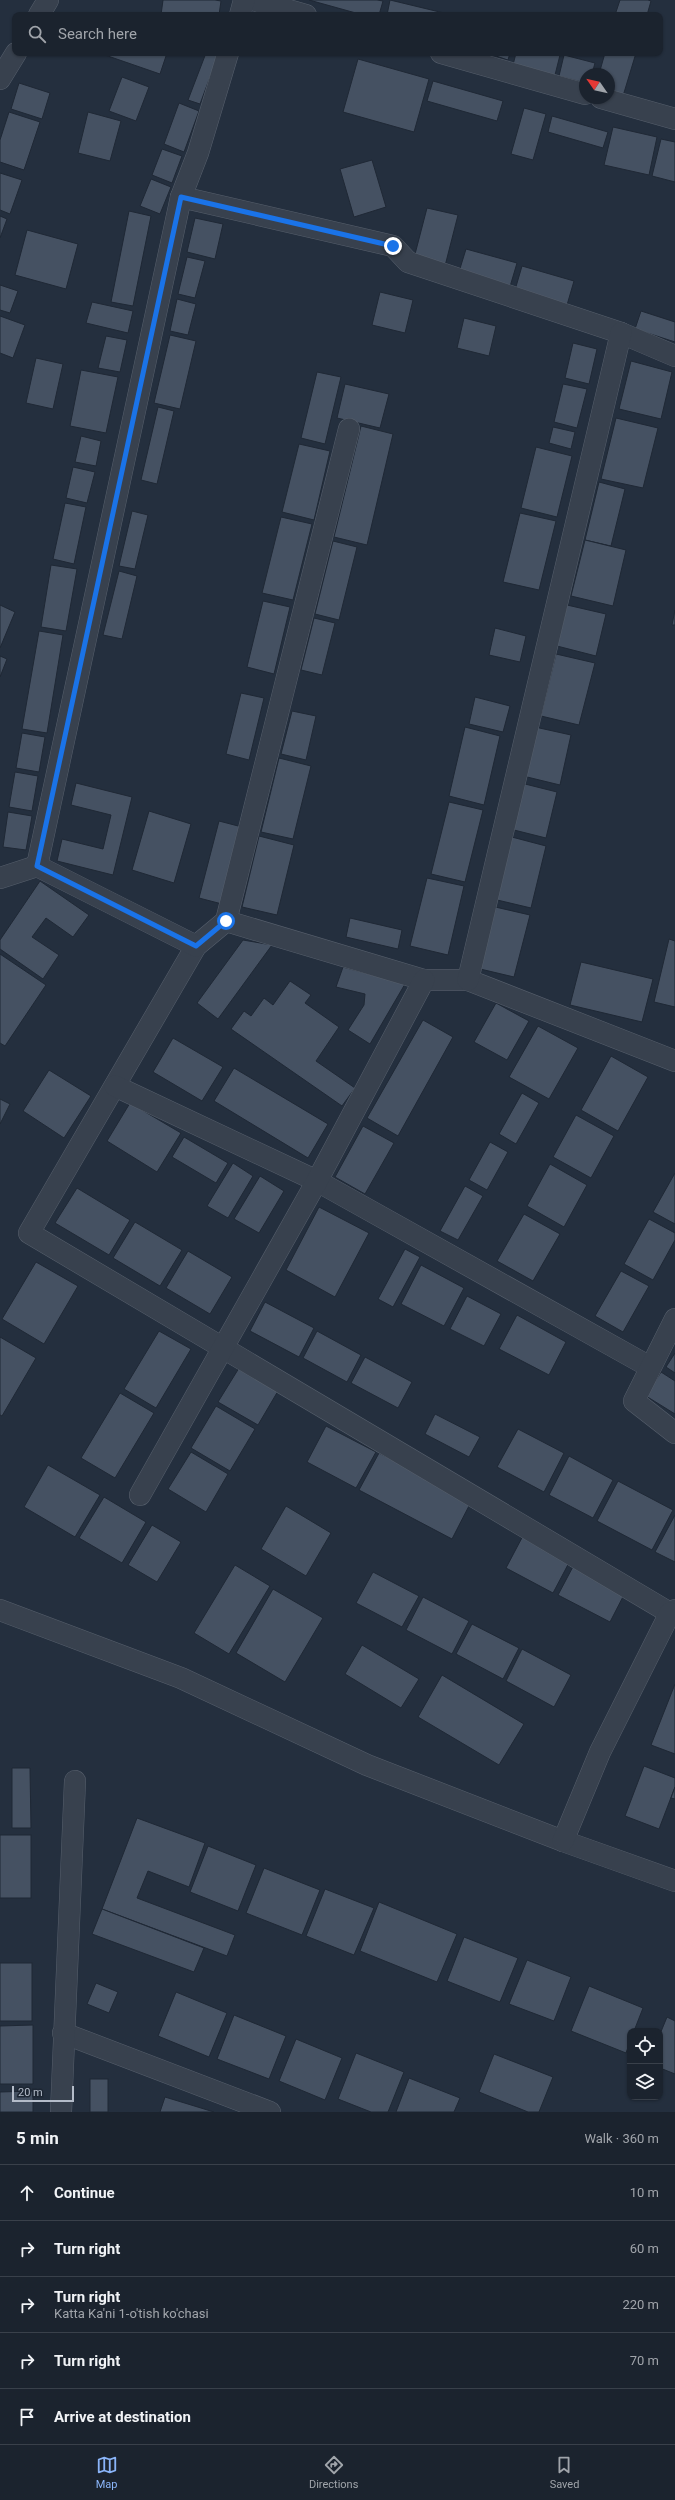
<!DOCTYPE html>
<html lang="en">
<head>
<meta charset="utf-8">
<style>
	:root { --surface:#1b232e; --page:#282f3a; --text:#f1f3f6; --muted:#a0a4aa; --line:#39404a; --accent:#8ab4f8 }
	body { margin:0; font-family:Roboto,sans-serif; background:var(--page); color:var(--text) }
	.controls { position:absolute; right:12px; bottom:12px; display:grid; overflow:hidden; border-radius:8px; box-shadow:0 1px 3px #0004 }
	.controls button { width:36px; height:36px; display:grid; place-items:center; padding:0; border:0; border-bottom:1px solid var(--line); background:var(--surface); color:var(--text); font:20px sans-serif }
	.compass { position:absolute; left:579px; top:68px; width:36px; height:36px; border-radius:50%; background:var(--surface); box-shadow:0 1px 3px #0004; rotate:304deg }
	.scale { position:absolute; left:12px; bottom:10px; width:62px; box-sizing:border-box; padding-left:4px; border:2px solid #b4bcc9; border-top:0; font-size:11px; line-height:14px; white-space:nowrap; color:#b4bcc9; -webkit-text-stroke:3px #1d2633; paint-order:stroke }
	.stop { position:absolute; width:12px; height:12px; margin:-9px; border:3px solid #1a73e8; border-radius:50%; background:#fff }
	.stop.end { background:#1a73e8; border-color:#fff; box-shadow:0 1px 4px #0008 }
	.list { margin:0; padding:0; list-style:none }
	h2 { display:flex; justify-content:space-between; align-items:center; height:52px; margin:0; padding:0 16px; font-size:17px }
	h2 small { font-size:13px; font-weight:400; color:var(--muted) }
	.list li { display:grid; grid-template-columns:26px 1fr auto; gap:12px; align-items:center; box-sizing:border-box; height:56px; padding:0 16px; border-top:1px solid var(--line) }
	.list b { display:block; font-size:15px; white-space:nowrap }
	.list p { margin:0; font-size:13px; white-space:nowrap; color:var(--muted) }
	.list em { font-size:13px; font-style:normal; color:var(--muted) }
	.icon { flex:none; width:22px; height:22px; fill:none; stroke:currentColor; stroke-width:2; stroke-linecap:round; stroke-linejoin:round }
	.map { position:relative; flex:none; width:675px; height:2112px; overflow:hidden }
	.search { position:absolute; background:var(--surface); box-shadow:0 1px 3px #0004; left:12px; right:12px; top:12px; height:44px; display:flex; align-items:center; gap:10px; box-sizing:border-box; padding:0 14px; border-radius:8px; color:var(--muted); font-size:15px }
	.sheet { height:332px; background:var(--surface) }
	nav { display:flex; justify-content:space-around; align-items:center; box-sizing:border-box; height:56px; border-top:1px solid var(--line); background:var(--surface); font-size:11px; color:var(--muted) }
	nav a { display:grid; justify-items:center; gap:2px }
	nav .on { color:var(--accent) }
	.map>svg:first-child { display:block }
	.building { fill:#455162; stroke:#1f2835 }
	.lines { fill:none; stroke-linecap:round; stroke-linejoin:round }
	.street-casing { stroke:#565f6c; stroke-width:22 }
	.street { stroke:#38414e; stroke-width:21 }
	.route { stroke:#1a73e8; stroke-width:5 }
</style>
</head>
<body>
<div class="map">
<svg width="675" height="2112" viewBox="0 0 675 2112">
	<rect width="100%" height="100%" fill="#242f3e"/>
	<g class="building">
		<polygon points="163,0 215,0 221,1 219,15 161,15"/>
		<polygon points="309,0 377,0 383,1 379,15 363,15"/>
		<polygon points="390,0 448,14 387,15"/>
		<polygon points="620,0 648,0 651,1 647,15 615,15"/>
		<polygon points="106,53 167,53 160,74 105,55"/>
		<polygon points="206,53 219,53 200,104 188,100"/>
		<polygon points="487,53 510,53 508,60"/>
		<polygon points="516,53 551,53 560,55 555,75 513,65"/>
		<polygon points="605,53 636,53 623,96 609,92 609,74 599,74"/>
		<polygon points="564,55 595,63 592,74 585,74 585,83 559,76"/>
		<polygon points="358,59 429,79 414,132 343,112"/>
		<polygon points="122,77 149,87 136,121 109,111"/>
		<polygon points="433,81 503,101 497,121 427,101"/>
		<polygon points="19,83 50,93 42,119 11,109"/>
		<polygon points="179,103 199,111 184,152 164,144"/>
		<polygon points="524,108 546,114 533,160 511,154"/>
		<polygon points="9,112 40,122 24,170 0,162 0,140"/>
		<polygon points="88,112 121,121 110,161 78,153"/>
		<polygon points="552,116 608,132 603,148 548,132"/>
		<polygon points="613,127 657,137 649,175 604,165"/>
		<polygon points="661,139 675,142 675,182 652,176"/>
		<polygon points="162,149 182,156 172,183 152,175"/>
		<polygon points="372,160 386,207 354,217 340,169"/>
		<polygon points="0,173 22,180 10,214 0,210"/>
		<polygon points="151,179 171,187 160,214 140,206"/>
		<polygon points="427,208 458,215 445,266 414,258"/>
		<polygon points="129,211 151,216 133,306 111,302"/>
		<polygon points="0,216 7,219 0,238"/>
		<polygon points="195,218 223,224 215,259 187,252"/>
		<polygon points="27,230 78,244 66,289 15,275"/>
		<polygon points="466,249 517,263 509,290 458,275"/>
		<polygon points="187,257 205,261 195,298 178,294"/>
		<polygon points="522,266 574,281 567,305 515,290"/>
		<polygon points="0,285 18,291 10,313 0,310"/>
		<polygon points="380,292 413,300 405,333 372,325"/>
		<polygon points="177,299 196,304 188,335 170,331"/>
		<polygon points="92,302 133,311 128,333 86,323"/>
		<polygon points="641,311 675,322 675,342 635,329"/>
		<polygon points="0,316 25,325 13,358 0,353"/>
		<polygon points="464,318 496,326 489,356 457,348"/>
		<polygon points="170,335 196,341 180,409 154,403"/>
		<polygon points="106,336 127,340 120,372 98,368"/>
		<polygon points="573,343 597,349 589,384 565,378"/>
		<polygon points="36,358 63,364 53,409 26,403"/>
		<polygon points="631,361 672,372 661,419 619,409"/>
		<polygon points="81,370 118,377 106,433 70,426"/>
		<polygon points="317,372 341,377 325,444 301,438"/>
		<polygon points="345,384 389,394 380,428 337,418"/>
		<polygon points="563,384 587,389 577,428 554,422"/>
		<polygon points="158,407 174,411 157,484 141,480"/>
		<polygon points="616,418 658,428 643,488 601,479"/>
		<polygon points="361,426 393,434 367,545 334,537"/>
		<polygon points="553,427 575,432 571,449 549,443"/>
		<polygon points="81,436 101,441 96,466 75,462"/>
		<polygon points="299,444 330,451 314,520 282,512"/>
		<polygon points="536,447 572,456 557,517 521,508"/>
		<polygon points="73,467 95,472 87,503 66,498"/>
		<polygon points="599,482 625,489 611,546 585,540"/>
		<polygon points="65,503 86,507 74,564 53,559"/>
		<polygon points="132,511 148,515 135,569 119,566"/>
		<polygon points="520,513 556,521 539,590 503,582"/>
		<polygon points="281,517 312,524 293,600 262,593"/>
		<polygon points="585,540 626,550 613,606 571,596"/>
		<polygon points="333,541 357,547 339,620 315,614"/>
		<polygon points="51,565 77,569 66,631 41,627"/>
		<polygon points="119,571 137,576 122,639 103,635"/>
		<polygon points="263,601 290,607 274,674 247,667"/>
		<polygon points="0,605 15,612 0,648"/>
		<polygon points="567,605 606,614 596,656 557,646"/>
		<polygon points="675,610 675,625 672,625"/>
		<polygon points="314,618 335,623 322,675 301,670"/>
		<polygon points="495,628 526,636 520,662 489,655"/>
		<polygon points="39,631 63,635 47,733 22,729"/>
		<polygon points="556,654 595,663 579,725 541,716"/>
		<polygon points="0,656 7,659 0,677"/>
		<polygon points="241,693 264,698 249,760 226,754"/>
		<polygon points="475,697 510,706 503,732 469,724"/>
		<polygon points="292,711 316,716 306,760 281,754"/>
		<polygon points="465,727 500,736 484,805 449,796"/>
		<polygon points="535,727 571,735 560,785 523,776"/>
		<polygon points="22,733 45,737 39,772 16,768"/>
		<polygon points="279,758 311,766 293,839 261,832"/>
		<polygon points="15,772 38,776 32,811 9,807"/>
		<polygon points="76,783 132,797 113,875 57,861 62,839 103,849 111,815 71,805"/>
		<polygon points="521,783 557,792 546,838 510,829"/>
		<polygon points="449,802 483,810 465,882 431,874"/>
		<polygon points="149,811 191,824 174,883 132,870"/>
		<polygon points="8,812 32,816 26,850 3,847"/>
		<polygon points="219,821 242,827 222,904 199,898"/>
		<polygon points="259,836 294,845 277,915 242,907"/>
		<polygon points="508,836 546,846 531,908 493,899"/>
		<polygon points="427,878 464,886 448,955 410,946"/>
		<polygon points="40,881 89,915 73,937 46,918 32,937 59,955 43,979 0,949 0,940"/>
		<polygon points="491,906 530,915 514,977 476,968"/>
		<polygon points="350,918 402,930 398,949 346,937"/>
		<polygon points="669,939 675,941 675,1007 654,1002"/>
		<polygon points="243,940 272,945 218,1019 197,1003"/>
		<polygon points="0,954 46,985 5,1046 0,1043"/>
		<polygon points="581,962 653,979 642,1022 570,1005"/>
		<polygon points="343,967 405,984 370,1044 348,1030 364,1005 365,994 336,987"/>
		<polygon points="290,981 311,995 305,1003 339,1027 316,1061 355,1088 342,1106 231,1029 244,1011 251,1016 264,998 273,1005"/>
		<polygon points="496,1003 529,1021 507,1060 474,1042"/>
		<polygon points="423,1020 453,1037 398,1136 367,1118"/>
		<polygon points="538,1026 578,1048 549,1099 509,1077"/>
		<polygon points="173,1038 223,1067 202,1101 153,1072"/>
		<polygon points="611,1056 648,1077 618,1131 581,1110"/>
		<polygon points="234,1068 328,1124 308,1158 214,1101"/>
		<polygon points="49,1070 91,1096 64,1138 23,1111"/>
		<polygon points="522,1093 539,1103 516,1144 499,1134"/>
		<polygon points="0,1099 10,1104 0,1124"/>
		<polygon points="130,1103 181,1133 157,1172 107,1141"/>
		<polygon points="576,1115 614,1136 591,1178 553,1157"/>
		<polygon points="363,1126 394,1143 365,1194 335,1177"/>
		<polygon points="184,1137 228,1163 216,1183 172,1157"/>
		<polygon points="490,1142 508,1152 487,1190 469,1180"/>
		<polygon points="233,1163 253,1176 228,1218 207,1206"/>
		<polygon points="550,1164 587,1185 564,1227 527,1206"/>
		<polygon points="675,1173 675,1224 653,1212"/>
		<polygon points="260,1176 284,1191 259,1233 234,1219"/>
		<polygon points="465,1186 483,1196 458,1240 440,1231"/>
		<polygon points="77,1188 130,1220 109,1255 55,1223"/>
		<polygon points="319,1207 369,1233 335,1297 286,1270"/>
		<polygon points="524,1214 560,1234 533,1281 497,1261"/>
		<polygon points="649,1219 675,1233 675,1240 653,1280 624,1264"/>
		<polygon points="135,1222 182,1250 160,1286 113,1258"/>
		<polygon points="405,1249 420,1257 393,1307 378,1299"/>
		<polygon points="188,1251 232,1277 210,1314 166,1288"/>
		<polygon points="36,1262 78,1286 44,1344 2,1319"/>
		<polygon points="421,1265 464,1288 444,1326 401,1304"/>
		<polygon points="621,1271 649,1286 623,1332 595,1316"/>
		<polygon points="467,1296 501,1314 484,1346 450,1329"/>
		<polygon points="265,1302 314,1328 299,1357 250,1331"/>
		<polygon points="517,1315 566,1342 549,1375 499,1349"/>
		<polygon points="159,1331 191,1349 156,1408 124,1389"/>
		<polygon points="317,1331 361,1355 347,1382 303,1358"/>
		<polygon points="0,1337 36,1358 2,1416 0,1415"/>
		<polygon points="675,1353 675,1373 666,1367"/>
		<polygon points="365,1357 412,1382 398,1408 351,1383"/>
		<polygon points="239,1368 278,1391 258,1425 218,1402"/>
		<polygon points="661,1372 675,1381 675,1414 646,1396"/>
		<polygon points="120,1393 154,1413 115,1478 81,1458"/>
		<polygon points="216,1406 255,1429 230,1471 191,1448"/>
		<polygon points="435,1414 480,1437 469,1457 425,1434"/>
		<polygon points="326,1426 376,1452 356,1488 307,1462"/>
		<polygon points="518,1429 564,1453 544,1492 497,1467"/>
		<polygon points="191,1452 228,1474 206,1512 168,1489"/>
		<polygon points="379,1453 471,1502 452,1539 359,1490"/>
		<polygon points="569,1456 613,1480 593,1518 549,1495"/>
		<polygon points="48,1465 100,1495 75,1537 24,1507"/>
		<polygon points="618,1481 673,1510 652,1550 597,1521"/>
		<polygon points="104,1497 146,1522 122,1563 79,1538"/>
		<polygon points="286,1506 331,1533 306,1576 261,1549"/>
		<polygon points="675,1515 675,1562 655,1552"/>
		<polygon points="152,1525 181,1542 157,1582 128,1565"/>
		<polygon points="525,1532 572,1557 553,1593 506,1568"/>
		<polygon points="576,1561 627,1589 610,1622 558,1595"/>
		<polygon points="235,1565 270,1586 229,1654 194,1633"/>
		<polygon points="373,1572 419,1596 402,1627 356,1603"/>
		<polygon points="273,1589 323,1618 285,1682 236,1653"/>
		<polygon points="423,1597 469,1621 452,1654 406,1630"/>
		<polygon points="472,1624 519,1648 503,1679 456,1654"/>
		<polygon points="362,1645 419,1679 401,1708 345,1674"/>
		<polygon points="522,1649 571,1675 554,1707 506,1681"/>
		<polygon points="442,1675 524,1724 499,1765 418,1717"/>
		<polygon points="675,1684 675,1754 651,1745"/>
		<polygon points="644,1766 675,1778 675,1787 659,1829 625,1816"/>
		<polygon points="12,1768 30,1768 31,1828 12,1828"/>
		<polygon points="675,1787 675,1799 671,1798"/>
		<polygon points="137,1818 205,1843 189,1887 148,1871 137,1898 235,1935 227,1956 102,1909"/>
		<rect x="0" y="1835" width="31" height="63"/>
		<polygon points="208,1846 256,1865 238,1911 190,1892"/>
		<polygon points="264,1868 320,1890 302,1935 246,1913"/>
		<polygon points="325,1889 374,1908 354,1955 306,1936"/>
		<polygon points="379,1902 457,1934 437,1982 360,1951"/>
		<polygon points="102,1909 204,1948 194,1972 92,1934"/>
		<polygon points="464,1937 518,1958 500,2002 447,1981"/>
		<polygon points="527,1960 571,1977 554,2021 509,2004"/>
		<rect x="0" y="1963" width="32" height="58"/>
		<polygon points="96,1983 118,1992 109,2013 87,2004"/>
		<polygon points="589,1986 643,2008 634,2031 630,2031 630,2042 626,2053 571,2031"/>
		<polygon points="176,1992 227,2013 209,2057 158,2036"/>
		<polygon points="234,2015 286,2036 269,2079 217,2059"/>
		<polygon points="667,2017 675,2021 675,2074 660,2068 660,2034"/>
		<polygon points="33,2025 33,2084 0,2084 0,2026"/>
		<polygon points="296,2039 342,2058 325,2100 279,2081"/>
		<polygon points="356,2053 404,2072 388,2112 371,2112 338,2099"/>
		<polygon points="494,2054 553,2077 539,2112 528,2112 479,2092"/>
		<polygon points="409,2078 460,2098 454,2112 396,2112"/>
		<rect x="90" y="2079" width="18" height="33"/>
		<polygon points="33,2091 33,2112 0,2112 0,2092"/>
		<polygon points="165,2097 214,2112 160,2112"/>
	</g>
	<g class="lines">
		<g class="street-casing">
			<g id="street">
				<polyline points="253,0 306,15"/>
				<polyline points="39,15 48,0"/>
				<polyline points="240,15 244,0"/>
				<polyline points="441,53 585,94"/>
				<polyline points="0,79 16,53"/>
				<polyline points="601,98 675,119"/>
				<polyline points="181,197 393,246 408,262 621,333 675,356"/>
				<polyline points="349,429 226,921 196,946 29,1233 670,1613 675,1610"/>
				<polyline points="37,866 181,197 198,153 228,53"/>
				<polyline points="37,866 196,946"/>
				<polyline points="0,878 37,866"/>
				<polyline points="226,921 424,980 468,980 675,1061"/>
				<polyline points="468,980 621,333"/>
				<polyline points="115,1086 317,1181 650,1367"/>
				<polyline points="675,1319 634,1401 675,1433"/>
				<polyline points="140,1495 317,1181 424,980"/>
				<polyline points="0,1610 181,1678 367,1765 563,1841 675,1881"/>
				<polyline points="563,1841 600,1752 670,1613"/>
				<polyline points="63,2033 270,2112"/>
				<polyline points="61,2112 75,1781"/>
			</g>
		</g>
		<use href="#street" class="street"/>
	</g>
	<g class="lines">
		<polyline class="route" points="226,921 196,946 37,866 181,197 393,246"/>
	</g>
</svg>
<div class="controls">
<button><svg class="icon" aria-label="locate" viewBox="0 0 24 24"><circle cx="12" cy="12" r="6"/><path d="M12 2v4M12 18v4M2 12h4M18 12h4"/></svg></button>
<button><svg class="icon" aria-label="layers" viewBox="0 0 24 24"><path d="M12 4l9 5-9 5-9-5zM3 14l9 5 9-5"/></svg></button>
</div>
<svg class="compass" viewBox="-18 -18 36 36"><path d="M0-13l5 13h-10z" fill="#e53935"/><path d="M0 13l5-13h-10z" fill="#a0a4aa"/></svg>
<div class="scale">20 m</div>
<div class="stop" style="left:226px;top:921px"></div>
<div class="stop end" style="left:393px;top:246px"></div>
<div class="search"><svg class="icon" aria-label="search" viewBox="0 0 24 24"><circle cx="10" cy="10" r="6"/><path d="M15 15l6 6"/></svg>Search here</div>
</div>
<section class="sheet">
<h2>5 min<small>Walk · 360 m</small></h2>
<ul class="list">
<li><svg class="icon" aria-label="ahead" viewBox="0 0 24 24"><path d="M12 20V5M6 11l6-6 6 6"/></svg><div><b>Continue</b></div><em>10 m</em></li>
<li><svg class="icon" aria-label="right" viewBox="0 0 24 24"><path d="M7 20v-9h11M14 6l5 5-5 5"/></svg><div><b>Turn right</b></div><em>60 m</em></li>
<li><svg class="icon" aria-label="right" viewBox="0 0 24 24"><path d="M7 20v-9h11M14 6l5 5-5 5"/></svg><div><b>Turn right</b><p>Katta Ka'ni 1-o'tish ko'chasi</p></div><em>220 m</em></li>
<li><svg class="icon" aria-label="right" viewBox="0 0 24 24"><path d="M7 20v-9h11M14 6l5 5-5 5"/></svg><div><b>Turn right</b></div><em>70 m</em></li>
<li><svg class="icon" aria-label="arrive" viewBox="0 0 24 24"><path d="M6 21V4h12l-3 4 3 4H6"/></svg><div><b>Arrive at destination</b></div></li>
</ul>
</section>
<nav>
<a class="on"><svg class="icon" aria-label="map" viewBox="0 0 24 24"><path d="M3 6l6-2 6 2 6-2v14l-6 2-6-2-6 2zM9 4v14M15 6v14"/></svg>Map</a>
<a><svg class="icon" aria-label="directions" viewBox="0 0 24 24"><path d="M12 3l9 9-9 9-9-9zM9 14v-3h6M13 9l2 2-2 2"/></svg>Directions</a>
<a><svg class="icon" aria-label="saved" viewBox="0 0 24 24"><path d="M7 4h10v16l-5-4-5 4z"/></svg>Saved</a>
</nav>
</body>
</html>
